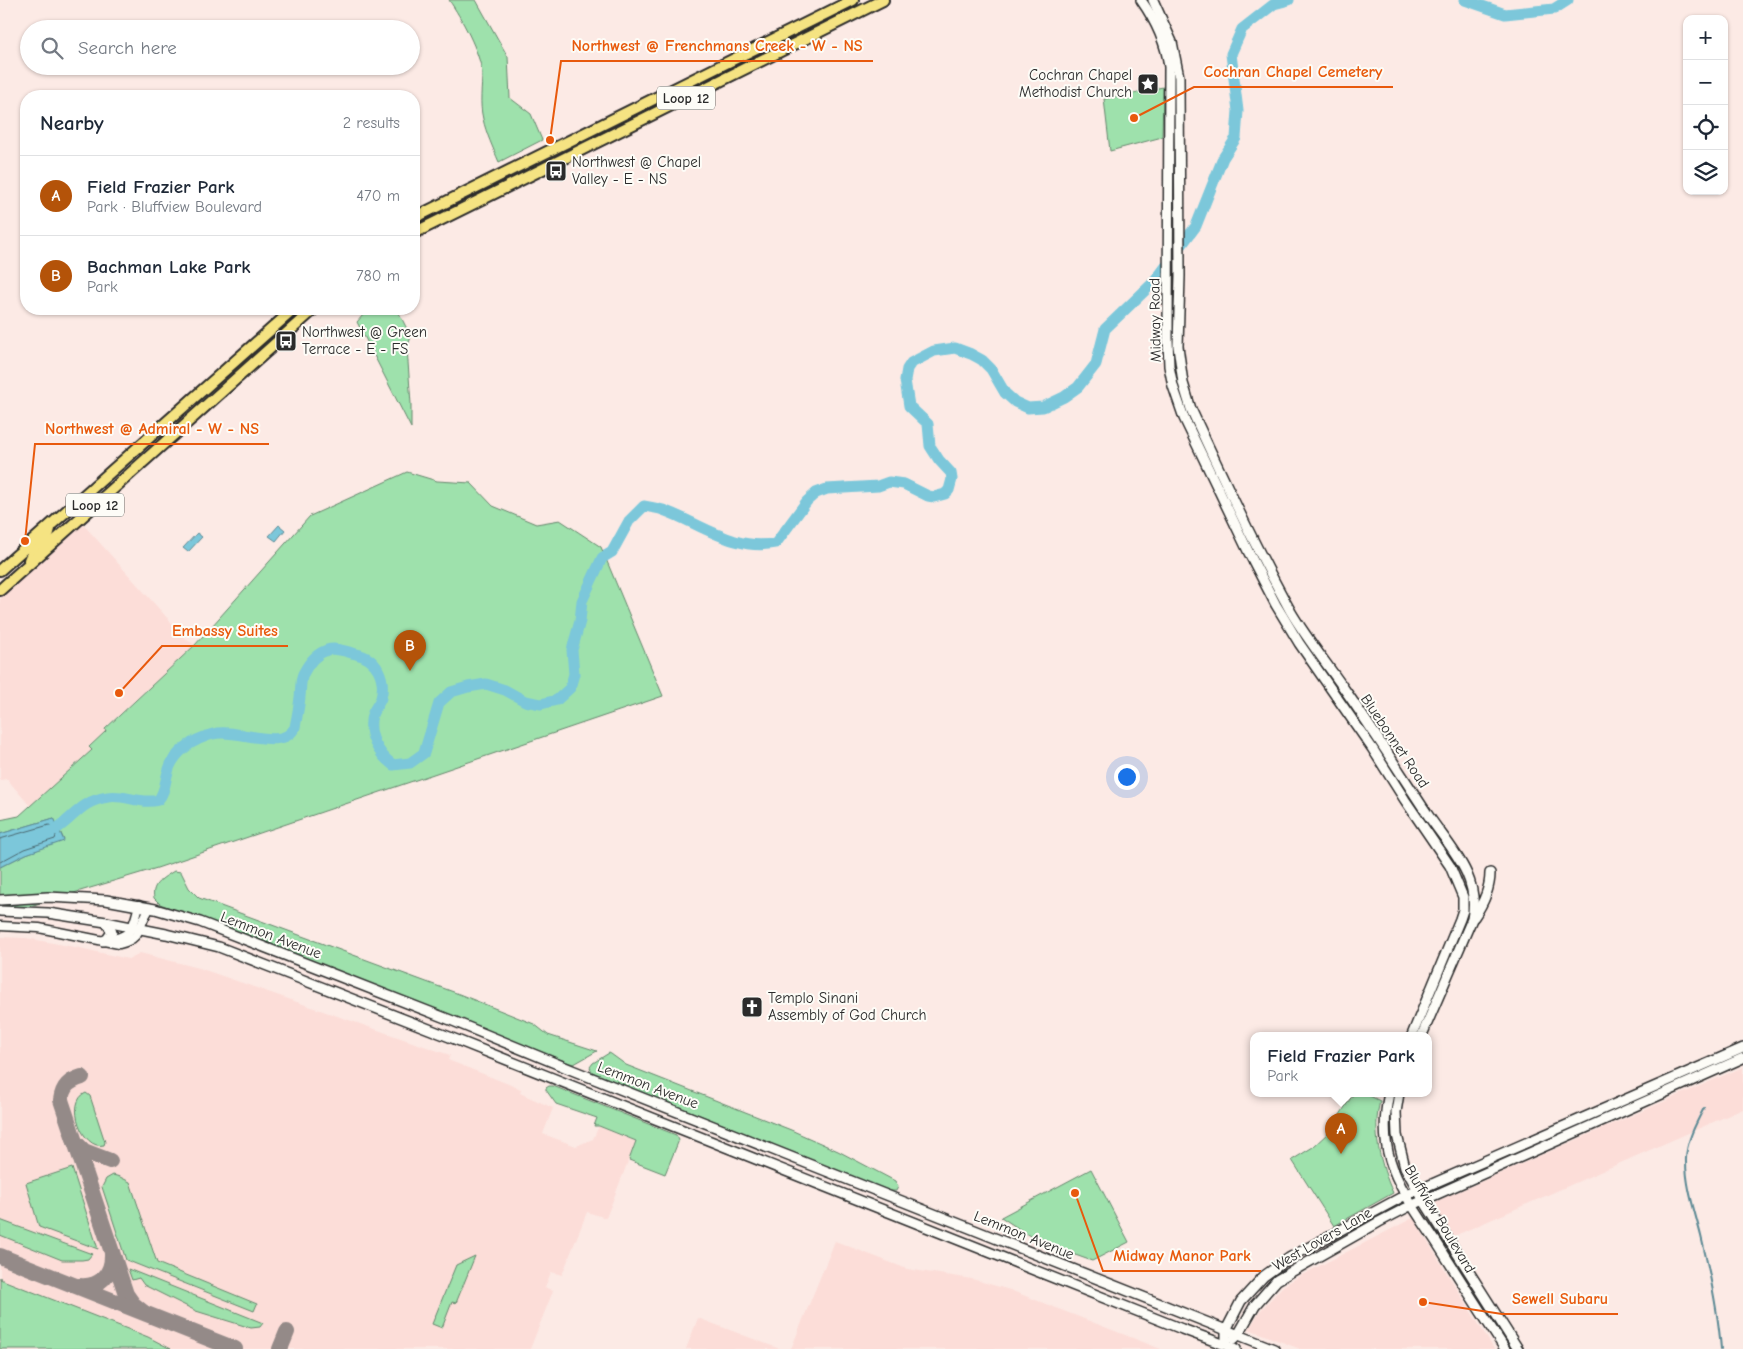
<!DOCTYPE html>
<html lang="en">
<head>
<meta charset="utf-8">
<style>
	:root { --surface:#fff; --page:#f2f2f3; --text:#1f2937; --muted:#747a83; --line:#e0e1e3; --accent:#b45309 }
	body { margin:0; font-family:"Comic Neue",sans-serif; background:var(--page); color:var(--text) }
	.controls { position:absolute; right:15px; top:15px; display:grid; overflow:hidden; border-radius:10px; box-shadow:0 1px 4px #0004 }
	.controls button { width:45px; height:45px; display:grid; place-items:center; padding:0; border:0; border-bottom:1px solid var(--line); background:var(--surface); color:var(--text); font:25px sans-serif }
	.you { position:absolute; left:1126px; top:776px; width:18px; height:18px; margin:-12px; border:4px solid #fff; border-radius:50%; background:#1a73e8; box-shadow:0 0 0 8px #1a73e833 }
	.badge { display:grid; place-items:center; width:32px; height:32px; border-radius:50%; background:var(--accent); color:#fff; font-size:16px; font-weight:700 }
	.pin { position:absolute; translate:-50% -41px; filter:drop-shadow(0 1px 2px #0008) }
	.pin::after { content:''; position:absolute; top:26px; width:18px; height:15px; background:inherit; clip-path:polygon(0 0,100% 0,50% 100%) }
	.popup { position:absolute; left:1250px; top:1032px; width:182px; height:65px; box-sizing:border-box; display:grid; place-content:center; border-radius:10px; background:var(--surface); filter:drop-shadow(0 1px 4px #0005); font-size:16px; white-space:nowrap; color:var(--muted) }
	.popup b { font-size:19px; color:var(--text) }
	.popup::after { content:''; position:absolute; left:50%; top:100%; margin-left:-10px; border:10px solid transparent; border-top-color:var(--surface) }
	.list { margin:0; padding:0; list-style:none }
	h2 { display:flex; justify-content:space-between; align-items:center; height:65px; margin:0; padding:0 20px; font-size:21px }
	h2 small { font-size:16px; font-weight:400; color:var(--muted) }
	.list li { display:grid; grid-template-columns:32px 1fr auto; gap:15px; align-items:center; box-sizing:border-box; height:80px; padding:0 20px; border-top:1px solid var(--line) }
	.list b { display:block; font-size:19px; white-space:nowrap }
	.list p { margin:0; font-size:16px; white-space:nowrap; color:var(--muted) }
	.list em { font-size:16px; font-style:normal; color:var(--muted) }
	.icon { flex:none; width:28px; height:28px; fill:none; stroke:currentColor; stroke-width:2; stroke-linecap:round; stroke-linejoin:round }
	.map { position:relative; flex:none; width:1743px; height:1349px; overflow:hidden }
	.search { position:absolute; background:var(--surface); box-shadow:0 1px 4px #0004; left:20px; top:20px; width:400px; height:55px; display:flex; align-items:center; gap:12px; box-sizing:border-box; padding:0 18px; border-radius:28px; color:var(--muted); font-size:19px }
	.panel { position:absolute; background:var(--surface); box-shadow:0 1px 4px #0004; left:20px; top:90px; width:400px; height:225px; border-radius:20px }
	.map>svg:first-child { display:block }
	.built { fill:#fcddd8 }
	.green { fill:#9ee1ac; stroke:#64866c }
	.water { fill:#7bc7da; stroke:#5b8994 }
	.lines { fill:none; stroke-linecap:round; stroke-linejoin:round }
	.shore { stroke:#4b6971; stroke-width:1 }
	.stream { stroke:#5b8994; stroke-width:2 }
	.river { stroke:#7bc7da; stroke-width:11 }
	.taxiway { stroke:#948a88; stroke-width:16 }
	.tertiary-casing { stroke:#2b2b2b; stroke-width:11 }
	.secondary-casing { stroke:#2b2b2b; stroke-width:12 }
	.primary-casing { stroke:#2b2b2b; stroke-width:14 }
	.tertiary { stroke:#fdfcf7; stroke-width:8 }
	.secondary { stroke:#fdfcf7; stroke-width:9 }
	.primary { stroke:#f5e382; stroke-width:10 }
	.labels { text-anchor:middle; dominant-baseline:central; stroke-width:4; stroke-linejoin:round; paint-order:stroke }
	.shield { fill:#fdfcf7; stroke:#6a6a68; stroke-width:1 }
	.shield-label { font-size:14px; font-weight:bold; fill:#2b2b2b }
	.poi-label { font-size:15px; fill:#2b2b2b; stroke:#fdfcf7; text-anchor:start }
	.street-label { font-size:15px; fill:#2b2b2b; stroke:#fdfcf7 }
	.leader { fill:none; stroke:#e8590c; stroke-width:2 }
	.callout-dot { fill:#e8590c; stroke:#fdfcf7; stroke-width:2 }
	.callout-label { font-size:16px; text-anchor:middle; font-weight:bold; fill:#e8590c; stroke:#fdfcf7; stroke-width:4; stroke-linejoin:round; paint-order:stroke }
</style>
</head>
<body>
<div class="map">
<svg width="1743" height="1349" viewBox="0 0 1743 1349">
	<rect width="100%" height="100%" fill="#fceae5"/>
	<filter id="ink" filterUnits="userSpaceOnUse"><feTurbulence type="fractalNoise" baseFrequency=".02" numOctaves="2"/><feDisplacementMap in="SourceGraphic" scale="10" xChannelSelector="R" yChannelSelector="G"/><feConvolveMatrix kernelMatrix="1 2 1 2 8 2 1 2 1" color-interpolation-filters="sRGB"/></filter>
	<g filter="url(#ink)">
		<g class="built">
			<polygon points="82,523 187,640 195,645 105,728 107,730 89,746 92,750 30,806 7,779 0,780 0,599"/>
			<polygon points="0,937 26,938 80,948 128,959 140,953 199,968 441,1052 450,1055 448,1060 521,1089 520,1093 553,1108 543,1134 576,1146 593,1139 599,1126 636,1141 606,1218 587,1212 562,1275 551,1272 545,1287 553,1291 530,1349 0,1349"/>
			<polygon points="1743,1067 1743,1109 1454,1236 1435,1206 1437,1201"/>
			<polygon points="1413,1218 1494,1349 1300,1349 1249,1329 1260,1311 1283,1286 1298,1277"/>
			<polygon points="835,1241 907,1269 972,1279 1010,1290 1161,1349 791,1349"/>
			<polygon points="698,1318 780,1349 686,1349"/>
		</g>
		<g class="green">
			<path d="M449,0H476L508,57L510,98L531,114L542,140L499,162C493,148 486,133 483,119C479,103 482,88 482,73C480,52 461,17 449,0Z"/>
			<polygon points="1163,87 1162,137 1110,151 1104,99"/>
			<polygon points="360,309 397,309 411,337 407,348 411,404 411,428 357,322 363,315"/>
			<polygon points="407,472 437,481 471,483 493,506 536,524 560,520 601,547 663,696 157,868 0,915 0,867 26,854 64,840 54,818 0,834 0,820 19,816 92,750 89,747 106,731 105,729 195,645 310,516"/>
			<path d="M174,871L181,872L189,888L199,898L459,994L534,1024L548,1035L597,1051L574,1064L570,1063L241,934L160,904L154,898C151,884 163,878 174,871Z"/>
			<polygon points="609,1053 611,1054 626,1065 791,1130 838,1151 895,1181 898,1187 896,1191 889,1191 592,1072 590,1067 593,1063"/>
			<polygon points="549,1086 553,1086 676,1135 679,1140 665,1174 629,1160 636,1141 599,1126 594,1126 597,1118 556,1104 546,1090 546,1088"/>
			<path d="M86,1093L90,1096L105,1142L104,1145C82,1151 65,1101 86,1093Z"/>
			<path d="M1354,1093H1364L1380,1101C1372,1132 1380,1164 1393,1193L1334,1226L1292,1160L1313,1147L1329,1132Z"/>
			<polygon points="72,1168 98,1249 39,1227 26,1183"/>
			<polygon points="1091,1169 1129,1242 1092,1261 1039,1242 1001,1217"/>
			<polygon points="113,1175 120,1177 130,1182 157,1263 257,1304 254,1311 126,1260 102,1187 106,1179"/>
			<polygon points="0,1220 92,1254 88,1259 82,1260 62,1260 0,1235"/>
			<polygon points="475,1256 456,1303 452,1302 442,1328 432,1324 456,1265"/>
			<polygon points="128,1269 263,1323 260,1327 251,1328 196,1311 144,1285 139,1278 132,1280"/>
			<polygon points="0,1277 0,1279 148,1337 171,1349 0,1349"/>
		</g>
		<g class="water">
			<polygon points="279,525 285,530 276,541 269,536"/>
			<polygon points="197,533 202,537 188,552 183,548"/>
			<polygon points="54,818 64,841 26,854 0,867 0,834"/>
		</g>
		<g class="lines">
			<polyline class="shore" points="0,839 49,825 52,826 56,836 55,839 24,849 0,862"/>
			<path class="stream" d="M1704,1108C1696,1123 1685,1144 1686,1162C1686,1187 1695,1212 1701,1236C1710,1273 1718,1311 1721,1349"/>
			<g class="river">
				<polyline points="1465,0 1505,14 1554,9 1568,0"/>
				<path d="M44,834C49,832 55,830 59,827C77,814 82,801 108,797C125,794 141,805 158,800C165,793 165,781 168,772C173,752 194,739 213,734C236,727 283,753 295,727C297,717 299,707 300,697C301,690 300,681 303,674C308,664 315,654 327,650C336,647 347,652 356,654C377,658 386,678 381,698C379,704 374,709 372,715C367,734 378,754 393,765L410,763L424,753L439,703L451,692L468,687L486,684L505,690L525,701L541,704L557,700L570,688L574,674L572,650L580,621L582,601L602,558L612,552L629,521L644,506C650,507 657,508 663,510C700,523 735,552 776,543L807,501L816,493L827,489L878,486L889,482L904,484L928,496L934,497L945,494L949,490L952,479L951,473L939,460L930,446L928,424L909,406L905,380L907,369L911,363L934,351L955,348L971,354L982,360L991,369L1005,393L1015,402L1028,408L1043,407L1064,397L1078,387L1096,364L1105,329L1155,281L1196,226L1223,158L1236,138L1238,111L1231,54L1242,29L1274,4L1289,0"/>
			</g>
			<g class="taxiway">
				<path d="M82,1077C69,1081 63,1086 61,1100L126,1294L133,1304L143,1312"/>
				<polyline points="75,1142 84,1151 110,1161"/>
				<polyline points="0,1256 235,1349"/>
				<path d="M79,1286C100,1288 113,1274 112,1253"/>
				<polyline points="280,1349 287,1332"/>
			</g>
			<g class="tertiary-casing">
				<g id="tertiary">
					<path d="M0,926L39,928L119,944C143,939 138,924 150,908"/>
					<path d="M107,940C133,937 133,927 139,905"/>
				</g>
			</g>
			<g class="secondary-casing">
				<g id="secondary">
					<path d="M1141,0C1155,20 1166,42 1169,67L1168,340L1169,366L1173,386L1184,418L1249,553L1276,605L1299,643L1372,748L1405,800L1450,866L1463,897V910L1460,919L1412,1035"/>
					<path d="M1153,0L1172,42L1179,77L1180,276L1178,346L1183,383L1191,409C1222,476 1255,547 1291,612C1307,639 1327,664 1345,690C1373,730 1399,771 1426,812C1448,846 1481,875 1472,919L1422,1035"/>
					<polyline points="0,900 48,897 106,900 155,909 200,922 453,1021 572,1070 1274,1349"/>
					<polyline points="0,911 48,913 106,922 166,934 219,947 447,1036 1182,1329 1236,1349"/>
					<path d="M1474,917C1483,904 1490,889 1490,873"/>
					<polyline points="103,941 107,939 112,932 106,922"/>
					<path d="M1389,1093C1384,1116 1383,1137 1390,1160C1399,1190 1420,1217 1437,1243C1459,1278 1482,1314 1505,1349"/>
					<polyline points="1399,1093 1396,1112 1397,1135 1405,1167 1424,1201 1518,1349"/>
					<polyline points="1234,1339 1238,1335 1255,1305 1277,1280 1379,1222 1406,1208 1743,1058"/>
					<polyline points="1226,1345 1226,1330 1241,1301 1264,1276 1289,1258 1400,1198 1743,1048"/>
				</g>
			</g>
			<g class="primary-casing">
				<g id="primary">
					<polyline points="414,218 853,0"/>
					<polyline points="414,233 883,0"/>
					<path d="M29,560C33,548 48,542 50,529"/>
					<polyline points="0,570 294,309"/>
					<polyline points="0,590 314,309"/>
				</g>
			</g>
			<use href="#tertiary" class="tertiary"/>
			<use href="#secondary" class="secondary"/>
			<use href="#primary" class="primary"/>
		</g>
	</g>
	<defs>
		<g id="sight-square" transform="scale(1.125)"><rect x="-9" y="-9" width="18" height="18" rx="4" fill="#2b2b2b" stroke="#fdfcf7"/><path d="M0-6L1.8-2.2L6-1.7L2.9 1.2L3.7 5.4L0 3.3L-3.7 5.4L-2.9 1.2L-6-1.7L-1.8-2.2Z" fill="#fff"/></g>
		<g id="bus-square" transform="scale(1.125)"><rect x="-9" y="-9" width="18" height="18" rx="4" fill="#2b2b2b" stroke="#fdfcf7"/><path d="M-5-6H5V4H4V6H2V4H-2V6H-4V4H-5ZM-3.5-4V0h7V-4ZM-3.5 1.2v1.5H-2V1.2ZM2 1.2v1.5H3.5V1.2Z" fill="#fff"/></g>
		<g id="church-square" transform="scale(1.125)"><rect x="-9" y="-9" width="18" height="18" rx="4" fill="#2b2b2b" stroke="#fdfcf7"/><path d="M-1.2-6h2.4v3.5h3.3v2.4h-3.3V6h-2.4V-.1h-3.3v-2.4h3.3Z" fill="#fff"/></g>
	</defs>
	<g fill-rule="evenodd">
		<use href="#sight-square" x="1148" y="84"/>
		<use href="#bus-square" x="556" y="171"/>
		<use href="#bus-square" x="286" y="341"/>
		<use href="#church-square" x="752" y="1007"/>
	</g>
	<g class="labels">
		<g class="shield">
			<rect x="657" y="86.5" width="58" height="23" rx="4"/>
			<rect x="66" y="493.5" width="58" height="23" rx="4"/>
		</g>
		<g class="shield-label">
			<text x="686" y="98">Loop 12</text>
			<text x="95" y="505">Loop 12</text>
		</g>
		<g class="poi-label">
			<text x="1132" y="75" text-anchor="end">Cochran Chapel<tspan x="1132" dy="17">Methodist Church</tspan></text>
			<text x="572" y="162">Northwest @ Chapel<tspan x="572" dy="17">Valley - E - NS</tspan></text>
			<text x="302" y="332">Northwest @ Green<tspan x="302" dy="17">Terrace - E - FS</tspan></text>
			<text x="768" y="998">Templo Sinani<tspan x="768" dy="17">Assembly of God Church</tspan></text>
		</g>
		<g class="street-label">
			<text transform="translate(1155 320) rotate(-91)">Midway Road</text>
			<text transform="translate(1395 741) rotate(56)">Bluebonnet Road</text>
			<text transform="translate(271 935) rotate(21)">Lemmon Avenue</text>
			<text transform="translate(648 1085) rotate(21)">Lemmon Avenue</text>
			<text transform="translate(1440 1219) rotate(59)">Bluffview Boulevard</text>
			<text transform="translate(1024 1235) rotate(22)">Lemmon Avenue</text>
			<text transform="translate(1322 1239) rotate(-30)">West Lovers Lane</text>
		</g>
	</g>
	<path class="leader" d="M550 140L561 61H873M1134 118L1194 87H1393M25 541L35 444H269M119 693L162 646H288M1075 1193L1103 1271H1261M1423 1302L1502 1314H1618"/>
	<g class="callout-dot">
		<circle cx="550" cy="140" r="5"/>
		<circle cx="1134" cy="118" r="5"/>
		<circle cx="25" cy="541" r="5"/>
		<circle cx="119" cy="693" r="5"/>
		<circle cx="1075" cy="1193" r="5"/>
		<circle cx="1423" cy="1302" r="5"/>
	</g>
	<g class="callout-label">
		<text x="717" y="51">Northwest @ Frenchmans Creek - W - NS</text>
		<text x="1293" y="77">Cochran Chapel Cemetery</text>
		<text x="152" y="434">Northwest @ Admiral - W - NS</text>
		<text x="225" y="636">Embassy Suites</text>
		<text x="1182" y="1261">Midway Manor Park</text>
		<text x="1560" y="1304">Sewell Subaru</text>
	</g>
</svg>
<div class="controls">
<button>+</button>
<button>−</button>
<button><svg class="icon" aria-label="locate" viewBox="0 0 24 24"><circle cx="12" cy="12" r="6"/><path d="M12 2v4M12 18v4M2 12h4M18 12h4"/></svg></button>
<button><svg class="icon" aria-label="layers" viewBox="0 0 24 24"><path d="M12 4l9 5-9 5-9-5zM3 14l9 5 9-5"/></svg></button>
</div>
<div class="you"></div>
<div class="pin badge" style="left:1341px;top:1154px">A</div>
<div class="popup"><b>Field Frazier Park</b>Park</div>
<div class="pin badge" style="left:410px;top:671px">B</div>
<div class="search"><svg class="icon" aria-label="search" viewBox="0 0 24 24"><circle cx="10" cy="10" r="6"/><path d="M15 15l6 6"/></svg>Search here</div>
<section class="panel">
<h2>Nearby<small>2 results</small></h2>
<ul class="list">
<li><span class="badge">A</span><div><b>Field Frazier Park</b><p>Park · Bluffview Boulevard</p></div><em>470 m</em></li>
<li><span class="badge">B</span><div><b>Bachman Lake Park</b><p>Park</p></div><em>780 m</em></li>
</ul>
</section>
</div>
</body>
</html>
